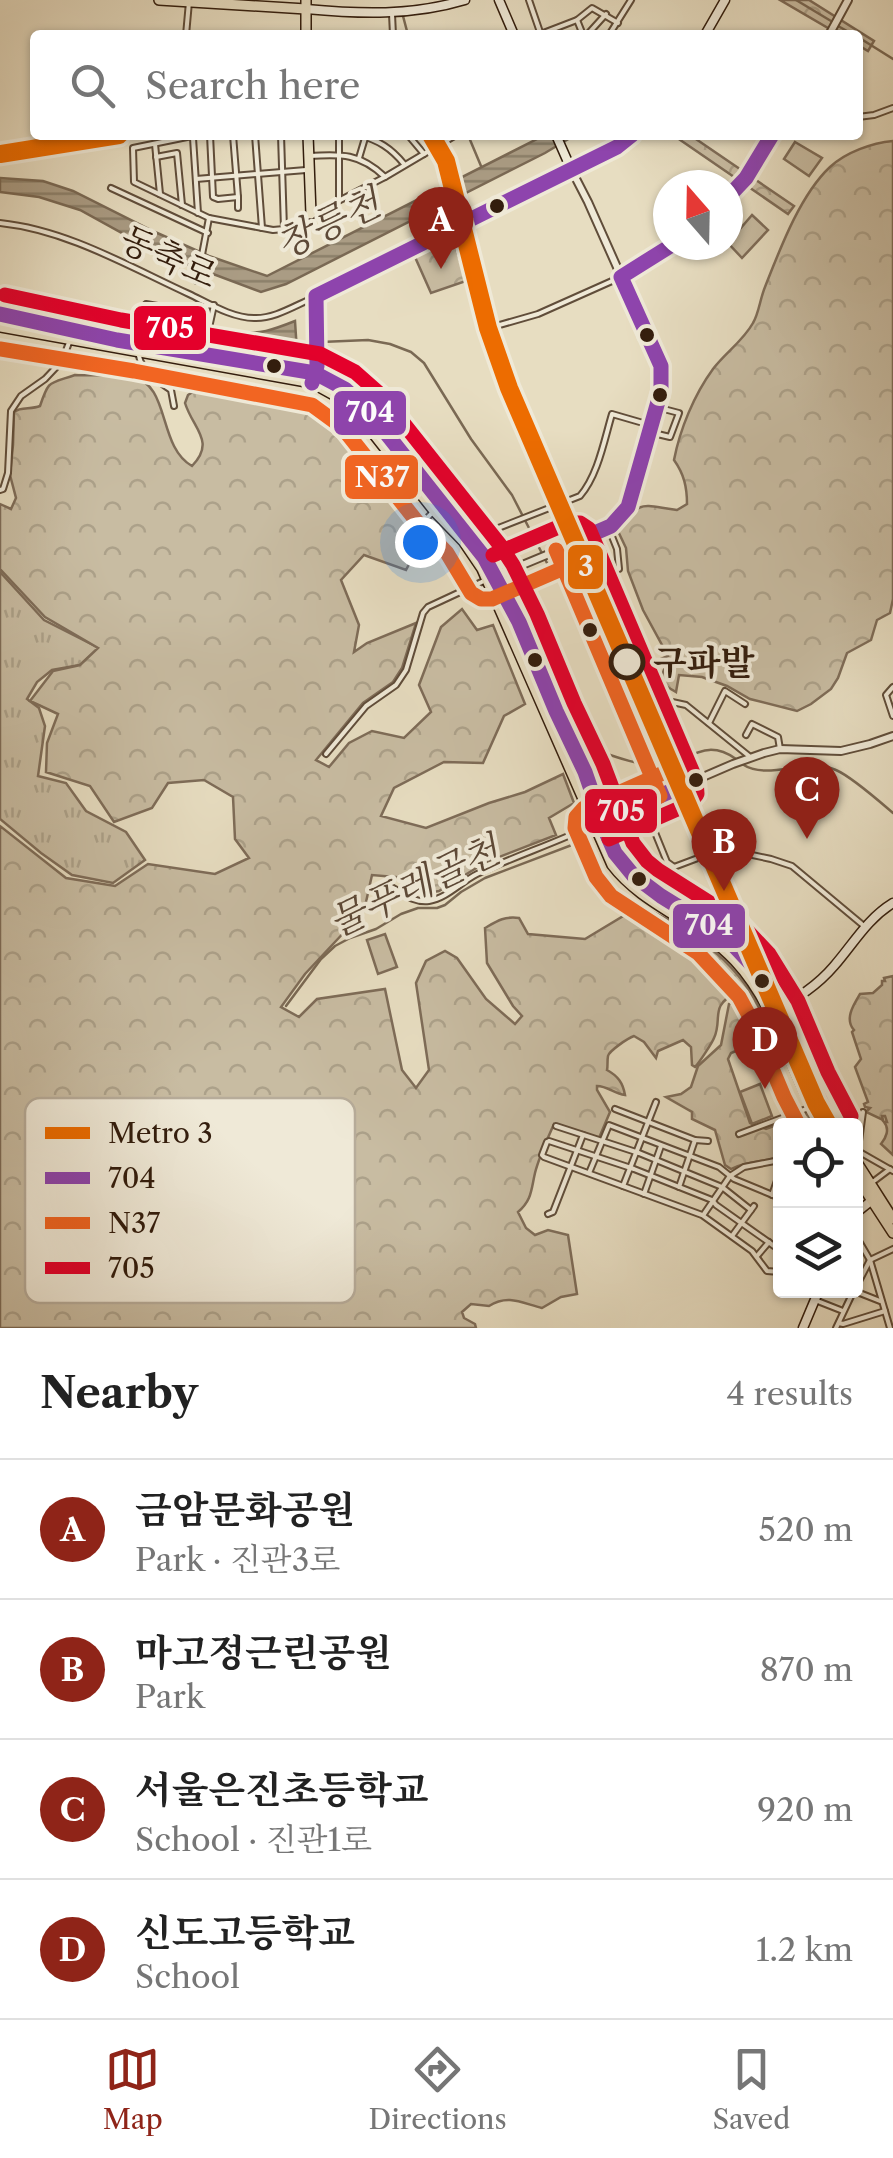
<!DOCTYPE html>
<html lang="en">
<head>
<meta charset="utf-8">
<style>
	:root { --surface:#fff; --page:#f6f6f6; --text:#222; --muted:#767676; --line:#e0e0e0; --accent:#8f2418 }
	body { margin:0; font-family:"Libre Caslon Text","Noto Serif KR",serif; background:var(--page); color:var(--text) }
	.controls { position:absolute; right:30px; bottom:30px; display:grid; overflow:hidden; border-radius:10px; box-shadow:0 2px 8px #0004 }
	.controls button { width:90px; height:90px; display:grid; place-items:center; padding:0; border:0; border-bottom:2px solid var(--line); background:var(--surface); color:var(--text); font:50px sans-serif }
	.compass { position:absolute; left:653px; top:170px; width:90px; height:90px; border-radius:50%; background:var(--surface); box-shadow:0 2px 8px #0004; rotate:340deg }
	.you { position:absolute; left:420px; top:542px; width:35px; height:35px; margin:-25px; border:8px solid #fff; border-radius:50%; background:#1a73e8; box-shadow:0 0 0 15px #1a73e833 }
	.badge { display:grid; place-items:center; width:65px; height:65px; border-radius:50%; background:var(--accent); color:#fff; font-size:32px; font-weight:700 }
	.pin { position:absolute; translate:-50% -82px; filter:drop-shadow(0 2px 5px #0008) }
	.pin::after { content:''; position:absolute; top:52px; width:35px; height:30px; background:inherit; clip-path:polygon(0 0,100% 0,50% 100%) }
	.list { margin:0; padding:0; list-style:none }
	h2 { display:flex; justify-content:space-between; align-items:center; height:130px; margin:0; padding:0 40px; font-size:42px }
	h2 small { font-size:32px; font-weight:400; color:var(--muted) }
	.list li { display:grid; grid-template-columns:65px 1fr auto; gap:30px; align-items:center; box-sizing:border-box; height:140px; padding:0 40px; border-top:2px solid var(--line) }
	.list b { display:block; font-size:38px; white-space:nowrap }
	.list p { margin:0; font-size:32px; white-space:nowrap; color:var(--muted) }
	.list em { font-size:32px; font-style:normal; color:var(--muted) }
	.icon { flex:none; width:55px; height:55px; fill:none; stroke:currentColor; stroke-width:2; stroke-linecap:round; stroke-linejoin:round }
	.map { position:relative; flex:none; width:893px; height:1328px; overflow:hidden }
	.search { position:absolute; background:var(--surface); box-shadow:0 2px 8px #0004; left:30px; right:30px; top:30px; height:110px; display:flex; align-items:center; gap:25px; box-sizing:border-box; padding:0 35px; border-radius:10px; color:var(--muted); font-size:38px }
	.sheet { height:690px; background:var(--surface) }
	nav { display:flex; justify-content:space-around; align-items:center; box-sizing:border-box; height:140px; border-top:2px solid var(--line); background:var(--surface); font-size:28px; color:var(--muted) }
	nav a { display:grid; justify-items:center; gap:5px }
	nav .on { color:var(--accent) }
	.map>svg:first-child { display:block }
	.grass { fill:url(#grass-tufts); stroke:#7e6c58; stroke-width:2.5 }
	.forest { fill:url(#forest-crowns); stroke:#7e6c58; stroke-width:2.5 }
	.pitch { fill:#c8bca2; stroke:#7e6c58; stroke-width:2.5 }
	.water { fill:url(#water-rules); stroke:#7a6954; stroke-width:2.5 }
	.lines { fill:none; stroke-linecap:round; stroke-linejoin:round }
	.stream { stroke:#7a6954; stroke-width:2.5 }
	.minor-casing { stroke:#604d3a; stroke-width:8 }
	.tertiary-casing { stroke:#604d3a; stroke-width:10 }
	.secondary-casing { stroke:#331d0d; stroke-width:11 }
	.primary-casing { stroke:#331d0d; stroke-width:12 }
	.minor { stroke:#efe9d7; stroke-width:4 }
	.tertiary { stroke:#efe9d7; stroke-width:6 }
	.secondary { stroke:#efe9d7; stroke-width:8 }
	.primary { stroke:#e7ddc1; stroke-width:9 }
	.bus-1-casing { stroke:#efe9d7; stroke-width:22 }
	.bus-2-casing { stroke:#efe9d7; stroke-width:22 }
	.bus-3-casing { stroke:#efe9d7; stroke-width:22 }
	.bus-1 { stroke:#8e44ad; stroke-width:15 }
	.bus-2 { stroke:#f26522; stroke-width:15 }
	.bus-3 { stroke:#e4002b; stroke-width:15 }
	.metro-1-casing { stroke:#efe9d7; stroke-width:25 }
	.metro-1 { stroke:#ed6c00; stroke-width:18 }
	.bus-dot { fill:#331d0d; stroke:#efe9d7; stroke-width:4 }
	.stop-dot { fill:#efe9d7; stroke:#331d0d; stroke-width:5 }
	.labels { text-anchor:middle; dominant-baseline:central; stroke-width:8; stroke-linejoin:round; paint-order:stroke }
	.street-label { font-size:35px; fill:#331d0d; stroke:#efe9d7 }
	.stop-label { font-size:35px; font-weight:bold; fill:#331d0d; stroke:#efe9d7; text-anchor:start }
	.water-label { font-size:38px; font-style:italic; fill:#5d4937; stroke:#efe9d7 }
	.key { fill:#efe9d7; stroke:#b7ac9a; stroke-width:2.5 }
	.key-label { font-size:28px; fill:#331d0d }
	.line-badge { stroke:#efe9d7; stroke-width:4 }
	.badge-label { font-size:28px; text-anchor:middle; font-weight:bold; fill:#fff }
</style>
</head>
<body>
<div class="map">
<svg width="893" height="1328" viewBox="0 0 893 1328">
	<defs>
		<pattern id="grass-tufts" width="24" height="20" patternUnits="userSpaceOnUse" patternTransform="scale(2.5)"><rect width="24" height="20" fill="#c8bca2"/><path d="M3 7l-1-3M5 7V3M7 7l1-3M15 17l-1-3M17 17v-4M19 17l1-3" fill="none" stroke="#aca18a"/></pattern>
		<pattern id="forest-crowns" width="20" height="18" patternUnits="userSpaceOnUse" patternTransform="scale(2.5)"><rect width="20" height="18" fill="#c8bca2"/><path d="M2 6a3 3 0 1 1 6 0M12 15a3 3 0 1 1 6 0" fill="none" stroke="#aca18a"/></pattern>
		<pattern id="water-rules" width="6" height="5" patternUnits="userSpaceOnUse" patternTransform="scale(2.5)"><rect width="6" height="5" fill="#aa9c84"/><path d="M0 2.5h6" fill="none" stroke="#8b7f6a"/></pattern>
	</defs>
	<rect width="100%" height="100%" fill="#e7ddc1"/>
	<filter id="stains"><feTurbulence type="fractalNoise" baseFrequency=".002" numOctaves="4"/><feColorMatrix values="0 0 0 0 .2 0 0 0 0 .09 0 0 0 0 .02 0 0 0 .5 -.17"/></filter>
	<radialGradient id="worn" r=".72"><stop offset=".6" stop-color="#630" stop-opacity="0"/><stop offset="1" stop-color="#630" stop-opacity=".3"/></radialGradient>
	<polygon class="grass" points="0,572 44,620 99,648 80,665 52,670 37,682 27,699 39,708 45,726 38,776 66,783 86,811 126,832 145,860 113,883 72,875 41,853 0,819"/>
	<g class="forest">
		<polygon points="780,0 809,0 874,41 868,51 858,45 858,35 840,35"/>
		<polygon points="673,135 690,135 794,206 788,214"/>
		<path d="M893,141V599L890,613L877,620L871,640L847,653L838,678L831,689L811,704L797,711L750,699L727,686L702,677L679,675L676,692L664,685L662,675L665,667L661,659L668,656L643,610L628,571L626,548L617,529C643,499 640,505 677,510L687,504C687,487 684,474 674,460C680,429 694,395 713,369C725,353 743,341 753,323C759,313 760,299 765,287C780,249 800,195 830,167C846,152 872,143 893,141Z"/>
		<polygon points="453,238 466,281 431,293 415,257"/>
		<path d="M75,375C94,376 114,374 132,377C171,384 157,446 192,466C216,441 193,429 185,403L188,395L202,386L235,385L293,395L305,401L340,426L370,458L403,509L408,533L397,543L416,551L406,570L364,555L341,580L359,625L354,652L367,643L416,623L402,668L393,682L363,703L316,760L329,767L349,743L372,731L404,738L431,712L419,685L441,627L462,609L477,630L493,625L525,704L504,716L483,763L444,762L394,788L381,816L426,828L489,803L525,792L563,774L574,803L549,818L556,835L486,862L439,891L423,894L407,878L372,875L364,911L305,974L281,1007L299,1017L317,999L385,989L402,1070L416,1088L429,1070L416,983L426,961L445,951L457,958L486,999L515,1024L522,1016L513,1006L487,963L485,928C497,921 504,916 519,918L528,934L585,939L640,906C695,931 745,966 766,1024L760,1025L748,998L736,993C709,1006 723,1019 714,1038C712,1043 699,1063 695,1067L692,1065L691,1047L683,1040L658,1051L656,1058L644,1042L634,1036C628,1038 609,1051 608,1056C607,1061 608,1066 607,1070C618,1076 623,1083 625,1095C614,1094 608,1086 597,1086V1090L610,1112L599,1138L554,1124C547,1140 539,1157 535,1173C531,1190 532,1200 518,1212L526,1228L535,1235L548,1230L568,1235L577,1294L561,1297L542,1308C522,1303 508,1294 489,1306L471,1304L462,1312L464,1318L475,1324L476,1328H0V826L66,878L115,886L148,864L215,874L249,858L235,839L233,797L204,780L168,783L152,808L114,822L90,786L46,772L47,743L58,714L30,701L53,671L80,665L98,648L45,617L0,569V504L11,509L16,498L10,475L13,445L14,412C21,406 31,410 40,406C49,379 49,384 75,375Z"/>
		<polygon points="716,855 755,948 749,949 721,924 730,922 705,859"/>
		<path d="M893,976V1155L881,1144C886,1138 890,1129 884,1122H887L885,1116H882L883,1120L866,1112L870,1108L865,1107L864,1104L868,1102L855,1067L861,1059L852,1032L854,1030C844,1019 854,1004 860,994L873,993L882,985V981H885L884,978Z"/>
		<path d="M740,1001L760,1031L771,1037L769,1044L757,1036L750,1038L748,1046L731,1053L728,1059L750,1123L766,1129L807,1114L815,1125L780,1126V1157C764,1162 747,1161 731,1169L725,1165L715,1130L692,1119V1112L666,1097L681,1094L691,1087L698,1066L721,1045L729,1004Z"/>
	</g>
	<g class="pitch">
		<polygon points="795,142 822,158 809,176 784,159"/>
		<polygon points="752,215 768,230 742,258 728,243"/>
		<polygon points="385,934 397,967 378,974 367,940"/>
		<polygon points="760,1084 772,1116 752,1124 740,1092"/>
	</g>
	<g class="water">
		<polygon points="545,135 575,135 545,153 286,284 261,292 160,254 80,210 39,197 0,192 0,178 43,181 73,191 155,232 209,256 267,276"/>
		<path d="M295,321L297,352L293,355L239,347L236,338H232L237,331C257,336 275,329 295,321Z"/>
	</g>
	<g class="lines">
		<g class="stream">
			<polyline points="796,0 831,21"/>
			<polyline points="403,16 408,35"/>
			<polyline points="838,26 854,35"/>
			<polyline points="858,37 893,59"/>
			<polyline points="468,135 481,166"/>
			<path d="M321,342L368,340L390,344L411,352L424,363L471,439L512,495L548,565L535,571L527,579L522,600L555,681L587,747C605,753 640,767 659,765C690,761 705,737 736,759"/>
			<polyline points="296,344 313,343"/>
			<path d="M742,764C770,782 806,756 836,770C852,777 879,801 893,813"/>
			<polyline points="286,1006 321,959 335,946 350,938 376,929 401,914 418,908 437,908 445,905 461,892 485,878 585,840"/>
		</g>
		<g class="minor-casing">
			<g id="minor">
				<polyline points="529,0 541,35"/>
				<polyline points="392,14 393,35"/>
				<polyline points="577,20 583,35"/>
				<polyline points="186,35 189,2"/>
				<polyline points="538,35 577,20 592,8 618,23"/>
				<polyline points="587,35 606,14"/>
				<polyline points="609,35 631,0"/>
				<polyline points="858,117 874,115 893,108"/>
				<polyline points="210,135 213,197 218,199 238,197 233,135"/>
				<polyline points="255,135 262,228"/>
				<polyline points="281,135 284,229"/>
				<polyline points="339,135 339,200"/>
				<path d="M359,135C378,140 391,148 404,164"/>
				<polyline points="408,135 424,154"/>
				<polyline points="192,136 133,148 134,182 209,218 273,230 284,229 385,177 456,135"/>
				<polyline points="193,138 198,213"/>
				<polyline points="155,144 160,194"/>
				<path d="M309,156C341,154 360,153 385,177"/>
				<polyline points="156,157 177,153 182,205"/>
				<polyline points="359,158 365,138"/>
				<polyline points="196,179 306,170"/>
				<polyline points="111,188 208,233"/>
				<polyline points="238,197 238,208"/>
				<path d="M0,223C67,230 128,266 189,294C208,303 232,318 254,318C274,319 294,306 313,298"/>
				<polyline points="466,223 496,347 513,391 561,500 558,506"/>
				<polyline points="456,226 489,350 514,416 553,504 558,506 574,542"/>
				<polyline points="197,281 209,218"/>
				<polyline points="63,330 68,307"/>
				<polyline points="482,330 538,314 621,277"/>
				<polyline points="137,342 142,308 146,304 175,309 214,305 203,355"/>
				<path d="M139,356C142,372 158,381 171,390L174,406"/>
				<polyline points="649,432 670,437 679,413 656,407"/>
				<polyline points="0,490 3,489 8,473 11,411 21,396 45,379 62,361 70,340"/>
				<polyline points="428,529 421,524 434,511"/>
				<polyline points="609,529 617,549 619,569"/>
				<path d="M483,534L580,496C598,475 604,441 612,414L650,425"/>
				<polyline points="893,687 886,695 893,716"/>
				<polyline points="643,704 663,700 686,705 749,756"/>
				<polyline points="709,723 725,691 745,704"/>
				<polyline points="746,735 752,724 778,737 780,749"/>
				<polyline points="326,754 366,706 396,685 406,670 423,613 428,607 486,580"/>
				<polyline points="678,788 697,830 715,845 724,849 771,859 792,866 864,926"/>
				<polyline points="643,803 667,862 674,867 706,855 715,845"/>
				<path d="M386,884C401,891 411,903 429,901C447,898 461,882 477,874C515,856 556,843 595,824"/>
				<polyline points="615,1109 695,1140 708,1141"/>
				<polyline points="556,1126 639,1153 722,1187 751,1210"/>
				<polyline points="739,1134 809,1108"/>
				<polyline points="549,1141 634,1169 712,1200 716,1205 774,1246"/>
				<polyline points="547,1142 542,1155 544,1157 702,1215 752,1251 767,1271 780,1272"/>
				<polyline points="856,1149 859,1141 863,1112"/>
				<polyline points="856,1150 893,1171"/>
				<polyline points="589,1173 609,1125 719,1167 734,1179 780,1198"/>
				<polyline points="870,1184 890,1169"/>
				<polyline points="623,1186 656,1102"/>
				<polyline points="679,1187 695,1140"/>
				<polyline points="644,1194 661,1146"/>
				<polyline points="772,1195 780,1172"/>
				<polyline points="548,1214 553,1212 583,1135"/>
				<polyline points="704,1214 730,1176 744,1167 780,1160"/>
				<polyline points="778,1234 780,1229"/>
				<polyline points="732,1236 754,1206"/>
				<polyline points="856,1236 870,1260 890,1328"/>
				<polyline points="757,1256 769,1242"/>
				<polyline points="856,1287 870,1260 893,1249"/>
				<polyline points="852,1290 880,1301"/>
				<polyline points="815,1300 843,1311"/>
				<polyline points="839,1323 843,1324 885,1311"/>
				<polyline points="836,1328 854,1290"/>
			</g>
		</g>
		<g class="tertiary-casing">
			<g id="tertiary">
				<polyline points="829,35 848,0"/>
				<polyline points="728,197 746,178 772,135"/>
				<polyline points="621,277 672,245"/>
				<polyline points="574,542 678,788"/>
				<polyline points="486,580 609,529 625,514 663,387 661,366 588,202 571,169"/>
				<polyline points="601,821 733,764 764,753 780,749 841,751 870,744 893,736"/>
			</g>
		</g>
		<g class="secondary-casing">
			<g id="secondary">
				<polyline points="499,0 514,35"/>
				<path d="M306,9C360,14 412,16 465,0"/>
				<polyline points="705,35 725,0"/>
				<polyline points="556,135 571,169"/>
				<polyline points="316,296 617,147 632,135"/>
				<path d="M770,1012C794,1001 817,986 834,966C854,943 867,919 893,903"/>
				<polyline points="856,1213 876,1197"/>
				<polyline points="803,1328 819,1290"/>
			</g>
		</g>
		<g class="primary-casing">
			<g id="primary">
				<polyline points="159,0 306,9"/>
				<polyline points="306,35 306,0"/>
				<polyline points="308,135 311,214"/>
				<path d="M0,318L136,344L315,373C361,391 377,423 405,460C439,505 481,541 505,593C524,631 539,671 556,711C565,731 576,751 585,772C598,802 602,836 622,863C648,898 705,914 737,947C787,998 797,1066 833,1126"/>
				<path d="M0,327L312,383L341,399L357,413L434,511L463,541L482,569L612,865C643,906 698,921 735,961C778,1007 790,1072 822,1126"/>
				<polyline points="314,375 317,366 316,296"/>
				<polyline points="856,1161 893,1219"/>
				<polyline points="856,1176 893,1233"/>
			</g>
		</g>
		<use href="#minor" class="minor"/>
		<use href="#tertiary" class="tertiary"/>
		<use href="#secondary" class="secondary"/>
		<use href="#primary" class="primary"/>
		<g class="bus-1-casing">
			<g id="bus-1">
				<polyline points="728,197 746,178 772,135"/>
				<polyline points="0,314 117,340 315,373 345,389 367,409 484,557 519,622 556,711 585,772 605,830 615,853 633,875 661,896 724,935 754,967 780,1010 810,1080 833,1126"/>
				<polyline points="312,383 317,366 316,296 617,147 632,135"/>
				<polyline points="595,824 678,788 574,542 611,526 628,507 661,391 661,366 621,277 672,245"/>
			</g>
		</g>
		<g class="bus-2-casing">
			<g id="bus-2">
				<polyline points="0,349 134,371 312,405 342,427 418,523 447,553 471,593 481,599 492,599 582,560"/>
				<polyline points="556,550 660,796"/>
				<polyline points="670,770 584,808 576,817 575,828 596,877 611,896 698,953 739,997 752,1021 784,1097 799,1126"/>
			</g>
		</g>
		<g class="bus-3-casing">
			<g id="bus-3">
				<polyline points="5,295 121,320 320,354 355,372 381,395 500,545 513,565 537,614 574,703 603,764 633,843 647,861 658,870 737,920 769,954 798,1001 828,1072 851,1116"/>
				<polyline points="493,555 568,523 580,523 589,529 696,780 697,794 689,804 609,839"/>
			</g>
		</g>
		<use href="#bus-1" class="bus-1"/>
		<use href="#bus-2" class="bus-2"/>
		<use href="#bus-3" class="bus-3"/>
		<g class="metro-1-casing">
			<g id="metro-1">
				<polyline points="431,135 446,161 488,328 509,388 816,1103 829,1126"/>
				<polyline points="0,154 119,135"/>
			</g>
		</g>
		<use href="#metro-1" class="metro-1"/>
	</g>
	<g class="bus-dot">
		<circle cx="497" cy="206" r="9"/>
		<circle cx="647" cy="335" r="9"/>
		<circle cx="274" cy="366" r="9"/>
		<circle cx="660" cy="395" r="9"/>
		<circle cx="590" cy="630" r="9"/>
		<circle cx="535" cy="660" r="9"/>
		<circle cx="696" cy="780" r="9"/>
		<circle cx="639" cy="879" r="9"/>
		<circle cx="762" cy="981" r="9"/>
	</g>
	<circle class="stop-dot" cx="627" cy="662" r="16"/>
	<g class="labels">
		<g class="street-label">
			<text transform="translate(169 257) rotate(24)">동축로</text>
		</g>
		<g class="stop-label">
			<text x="653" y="662">구파발</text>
		</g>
		<g class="water-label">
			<text transform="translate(328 223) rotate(-25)">창릉천</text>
			<text transform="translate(414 886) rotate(-25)">물푸레골천</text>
		</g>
	</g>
	<rect x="25" y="1098" width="330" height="205" rx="15" class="key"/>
	<rect x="45" y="1127" width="45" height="12" fill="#ed6c00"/>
	<rect x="45" y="1172" width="45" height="12" fill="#8e44ad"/>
	<rect x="45" y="1217" width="45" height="12" fill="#f26522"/>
	<rect x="45" y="1262" width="45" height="12" fill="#e4002b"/>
	<g class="key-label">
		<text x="108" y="1143">Metro 3</text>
		<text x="108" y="1188">704</text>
		<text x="108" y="1233">N37</text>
		<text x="108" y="1278">705</text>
	</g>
	<g class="line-badge">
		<rect x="132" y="304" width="76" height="48" rx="10" fill="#e4002b"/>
		<rect x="332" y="389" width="76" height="48" rx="10" fill="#8e44ad"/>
		<rect x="343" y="453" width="77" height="48" rx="10" fill="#f26522"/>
		<rect x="566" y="543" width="39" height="48" rx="10" fill="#ed6c00"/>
		<rect x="583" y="787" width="76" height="48" rx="10" fill="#e4002b"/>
		<rect x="671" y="902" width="76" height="48" rx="10" fill="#8e44ad"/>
	</g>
	<g class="badge-label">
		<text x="170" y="338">705</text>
		<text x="370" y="422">704</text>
		<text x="382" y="487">N37</text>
		<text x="586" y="576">3</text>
		<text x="621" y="821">705</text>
		<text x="709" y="935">704</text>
	</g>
	<rect width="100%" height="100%" filter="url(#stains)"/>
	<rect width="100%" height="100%" fill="url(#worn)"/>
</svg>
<div class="controls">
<button><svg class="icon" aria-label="locate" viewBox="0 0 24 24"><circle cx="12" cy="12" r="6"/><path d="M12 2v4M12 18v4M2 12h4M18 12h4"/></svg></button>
<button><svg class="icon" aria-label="layers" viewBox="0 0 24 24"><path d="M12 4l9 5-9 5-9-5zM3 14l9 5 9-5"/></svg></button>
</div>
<svg class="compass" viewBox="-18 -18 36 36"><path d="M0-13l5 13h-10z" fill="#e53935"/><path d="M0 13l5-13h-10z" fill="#767676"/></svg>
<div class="you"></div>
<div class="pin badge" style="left:441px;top:269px">A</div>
<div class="pin badge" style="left:724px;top:891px">B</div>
<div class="pin badge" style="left:807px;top:839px">C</div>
<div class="pin badge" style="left:765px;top:1089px">D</div>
<div class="search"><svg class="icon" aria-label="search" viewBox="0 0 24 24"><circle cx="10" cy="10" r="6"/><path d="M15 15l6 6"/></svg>Search here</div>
</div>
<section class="sheet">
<h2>Nearby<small>4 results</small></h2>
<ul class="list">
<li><span class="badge">A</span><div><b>금암문화공원</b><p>Park · 진관3로</p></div><em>520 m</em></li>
<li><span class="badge">B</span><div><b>마고정근린공원</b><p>Park</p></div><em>870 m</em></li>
<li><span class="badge">C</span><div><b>서울은진초등학교</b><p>School · 진관1로</p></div><em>920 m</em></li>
<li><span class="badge">D</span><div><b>신도고등학교</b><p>School</p></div><em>1.2 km</em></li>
</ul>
</section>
<nav>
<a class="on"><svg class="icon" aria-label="map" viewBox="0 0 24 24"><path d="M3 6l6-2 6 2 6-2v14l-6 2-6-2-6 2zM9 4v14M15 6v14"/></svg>Map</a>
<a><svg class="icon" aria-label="directions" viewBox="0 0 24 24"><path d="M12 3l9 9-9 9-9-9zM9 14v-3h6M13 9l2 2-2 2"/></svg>Directions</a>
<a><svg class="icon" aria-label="saved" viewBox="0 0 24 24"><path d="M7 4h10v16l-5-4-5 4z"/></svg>Saved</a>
</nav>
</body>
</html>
